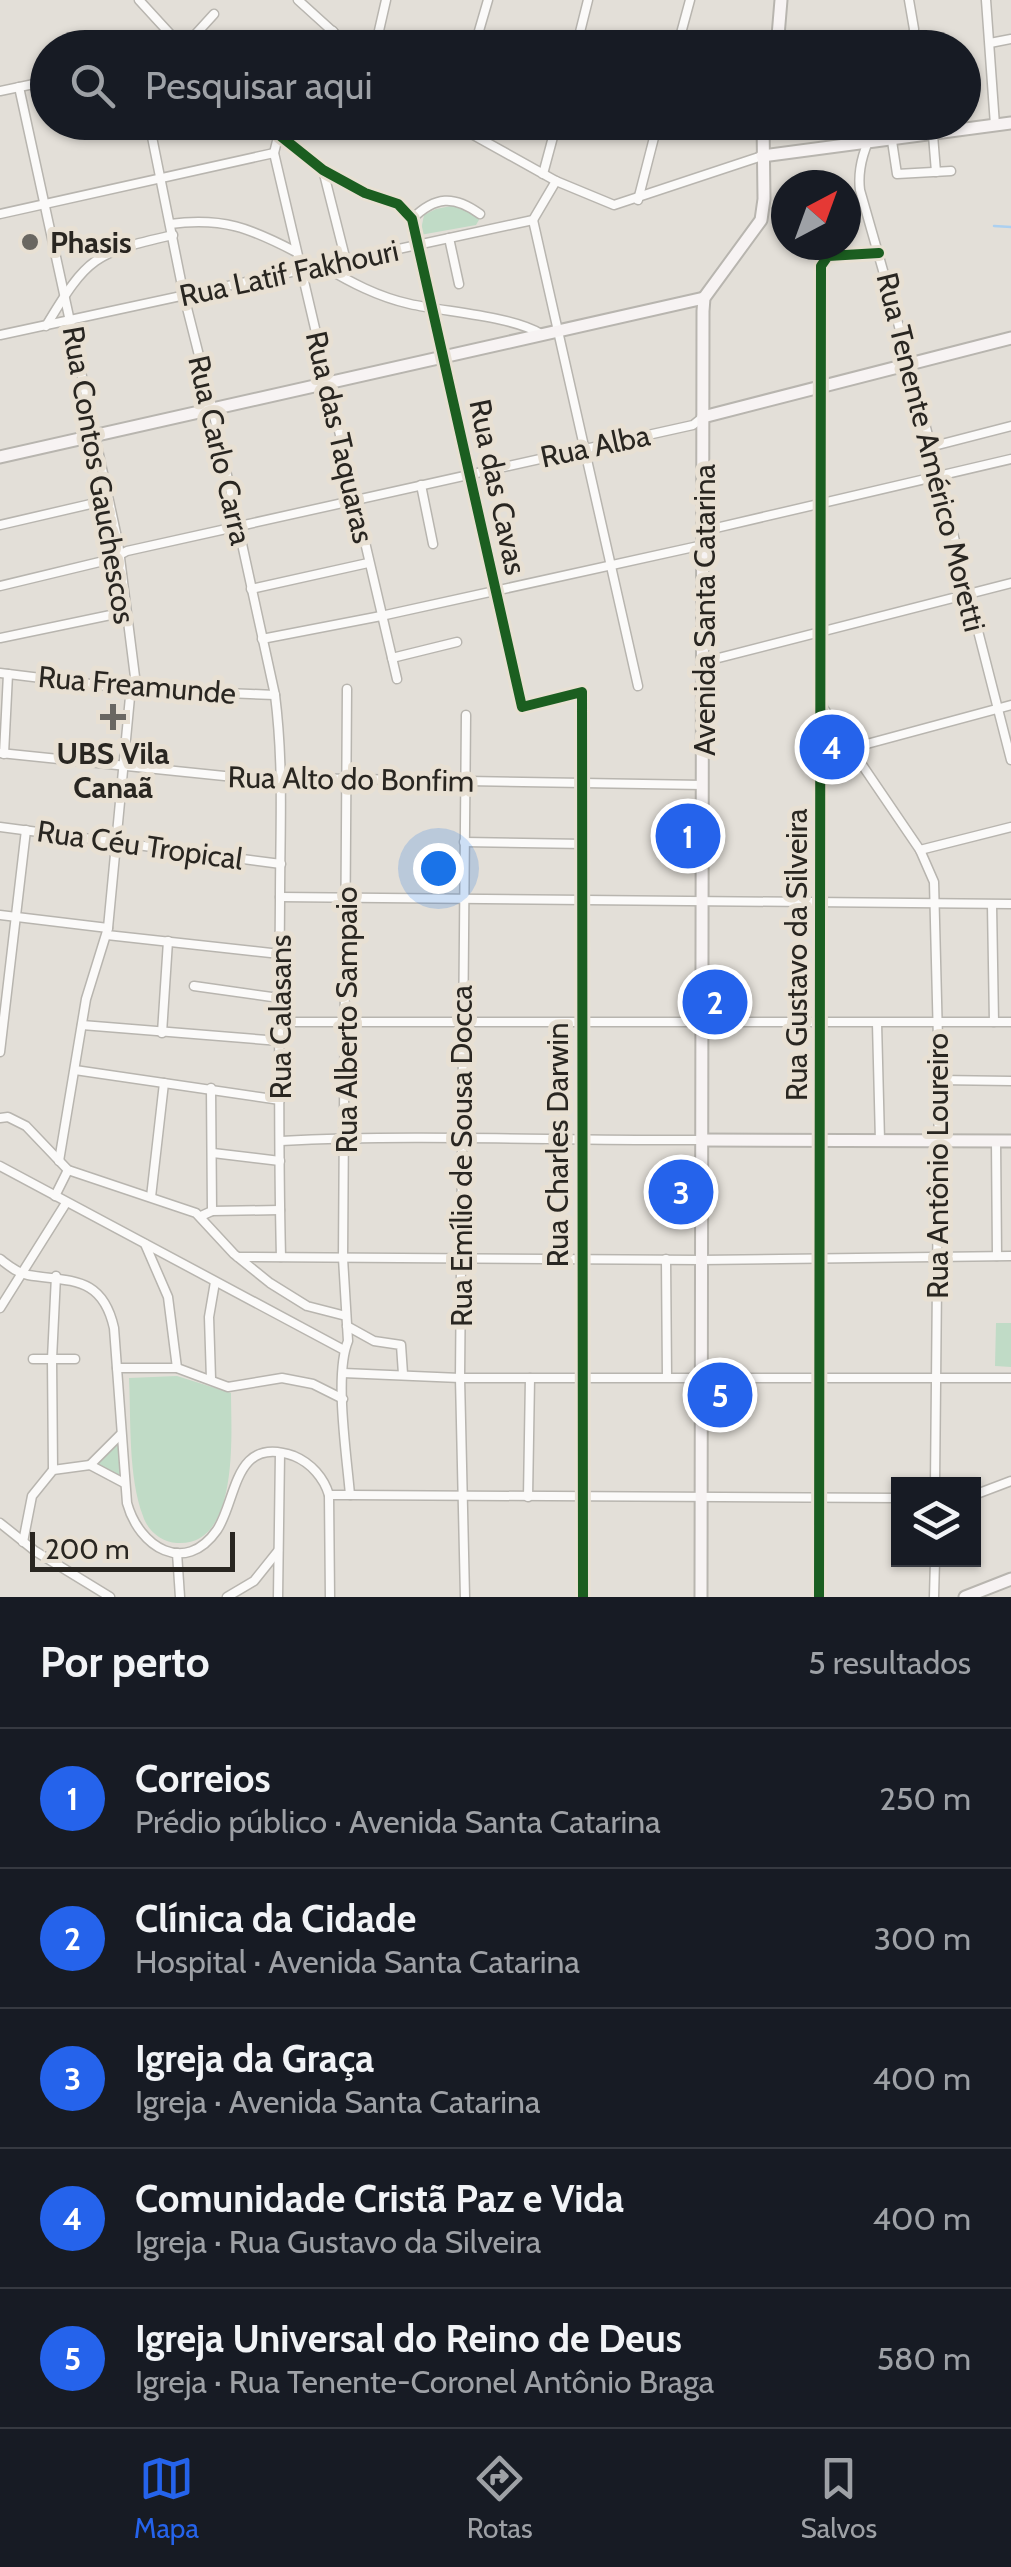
<!DOCTYPE html>
<html lang="pt">
<head>
<meta charset="utf-8">
<style>
	:root { --surface:#171b24; --page:#20242c; --text:#f1f3f6; --muted:#9ea1a6; --line:#363941; --accent:#2563eb }
	body { margin:0; font-family:Cabin,sans-serif; background:var(--page); color:var(--text) }
	.controls { position:absolute; right:30px; bottom:30px; display:grid; overflow:hidden; border-radius:0px; box-shadow:0 2px 8px #0004 }
	.controls button { width:90px; height:90px; display:grid; place-items:center; padding:0; border:0; border-bottom:2px solid var(--line); background:var(--surface); color:var(--text); font:50px sans-serif }
	.compass { position:absolute; left:771px; top:170px; width:90px; height:90px; border-radius:50%; background:var(--surface); box-shadow:0 2px 8px #0004; rotate:41deg }
	.scale { position:absolute; left:30px; bottom:25px; width:205px; box-sizing:border-box; padding-left:10px; border:5px solid #292621; border-top:0; font-size:28px; line-height:35px; white-space:nowrap; color:#292621; -webkit-text-stroke:8px #e8e0d3; paint-order:stroke }
	.you { position:absolute; left:438px; top:868px; width:35px; height:35px; margin:-25px; border:8px solid #fff; border-radius:50%; background:#1a73e8; box-shadow:0 0 0 15px #1a73e833 }
	.badge { display:grid; place-items:center; width:65px; height:65px; border-radius:50%; background:var(--accent); color:#fff; font-size:32px; font-weight:700 }
	.pin { position:absolute; translate:-50% -50%; border:5px solid #fff; box-shadow:0 2px 10px #0006 }
	.list { margin:0; padding:0; list-style:none }
	h2 { display:flex; justify-content:space-between; align-items:center; height:130px; margin:0; padding:0 40px; font-size:42px }
	h2 small { font-size:32px; font-weight:400; color:var(--muted) }
	.list li { display:grid; grid-template-columns:65px 1fr auto; gap:30px; align-items:center; box-sizing:border-box; height:140px; padding:0 40px; border-top:2px solid var(--line) }
	.list b { display:block; font-size:38px; white-space:nowrap }
	.list p { margin:0; font-size:32px; white-space:nowrap; color:var(--muted) }
	.list em { font-size:32px; font-style:normal; color:var(--muted) }
	.icon { flex:none; width:55px; height:55px; fill:none; stroke:currentColor; stroke-width:2; stroke-linecap:round; stroke-linejoin:round }
	.map { position:relative; flex:none; width:1011px; height:1597px; overflow:hidden }
	.search { position:absolute; background:var(--surface); box-shadow:0 2px 8px #0004; left:30px; right:30px; top:30px; height:110px; display:flex; align-items:center; gap:25px; box-sizing:border-box; padding:0 35px; border-radius:55px; color:var(--muted); font-size:38px }
	.sheet { height:830px; background:var(--surface) }
	nav { display:flex; justify-content:space-around; align-items:center; box-sizing:border-box; height:140px; border-top:2px solid var(--line); background:var(--surface); font-size:28px; color:var(--muted) }
	nav a { display:grid; justify-items:center; gap:5px }
	nav .on { color:var(--accent) }
	.map>svg:first-child { display:block }
	.green { fill:#c0dbc6 }
	.lines { fill:none; stroke-linecap:round; stroke-linejoin:round }
	.stream { stroke:#acd0f0; stroke-width:2.5 }
	.street-casing { stroke:#b8b5af; stroke-width:11 }
	.secondary-casing { stroke:#b8b5af; stroke-width:15 }
	.street { stroke:#fbfaf9; stroke-width:8 }
	.secondary { stroke:#f7f3f3; stroke-width:11 }
	.cycleway-casing { stroke:#e8e0d3; stroke-width:16 }
	.cycleway { stroke:#1b5e20; stroke-width:10 }
	.poi-dot { fill:#6a6761; stroke:#e8e0d3; stroke-width:4 }
	.labels { text-anchor:middle; dominant-baseline:central; stroke-width:10; stroke-linejoin:round; paint-order:stroke }
	.poi-label { font-size:30px; font-weight:bold; fill:#292621; stroke:#e8e0d3; text-anchor:start }
	.street-label { font-size:30px; fill:#292621; stroke:#e8e0d3 }
</style>
</head>
<body>
<div class="map">
<svg width="1011" height="1597" viewBox="0 0 1011 1597">
	<rect width="100%" height="100%" fill="#e3dfd8"/>
	<g class="green">
		<polygon points="456,205 480,218 476,225 420,235 424,215 436,209"/>
		<polygon points="996,1323 1011,1323 1011,1367 995,1366"/>
		<path d="M177,1376L231,1393C231,1433 240,1547 177,1543C161,1542 148,1531 143,1516C128,1477 131,1419 129,1378Z"/>
		<polygon points="122,1436 127,1492 110,1477 91,1467"/>
	</g>
	<g class="lines">
		<polyline class="stream" points="994,226 1011,227"/>
		<g class="street-casing">
			<g id="street">
				<polyline points="139,0 183,48 214,14"/>
				<polyline points="298,0 351,48"/>
				<polyline points="909,0 914,29 911,48"/>
				<polyline points="986,0 995,125"/>
				<polyline points="990,43 1011,39"/>
				<polyline points="318,48 333,31"/>
				<polyline points="375,48 386,0"/>
				<polyline points="474,48 488,0"/>
				<polyline points="576,48 588,0"/>
				<polyline points="677,48 690,0"/>
				<polyline points="19,87 118,542 135,677 130,697 108,928 86,999 59,1161"/>
				<polyline points="0,91 48,81"/>
				<path d="M149,122L184,296L213,411L275,695C284,766 280,828 280,900C279,1019 278,1138 281,1257"/>
				<polyline points="263,122 323,170 365,193 398,204 412,219 522,707 582,692 583,1597"/>
				<polyline points="450,122 556,181 614,205 762,156"/>
				<path d="M877,122C866,144 857,166 860,190L910,365L1011,760"/>
				<polyline points="933,135 936,172"/>
				<polyline points="278,137 274,153 397,679"/>
				<polyline points="892,141 897,174 951,171"/>
				<polyline points="323,170 346,261"/>
				<polyline points="543,174 557,122"/>
				<polyline points="638,200 658,122"/>
				<polyline points="0,214 274,153"/>
				<path d="M412,219C435,196 454,195 480,214"/>
				<polyline points="533,220 638,686"/>
				<path d="M170,224C223,217 250,228 296,252"/>
				<polyline points="449,238 459,284"/>
				<path d="M323,266C350,282 378,297 410,304C445,312 512,316 541,334"/>
				<path d="M46,326C88,256 94,253 173,235"/>
				<polyline points="0,335 533,220 556,181"/>
				<polyline points="930,447 1011,426"/>
				<polyline points="421,485 433,544"/>
				<polyline points="0,525 108,500"/>
				<polyline points="703,531 1011,459"/>
				<polyline points="0,586 112,559 127,551 693,425 703,417"/>
				<polyline points="251,589 368,563"/>
				<polyline points="0,638 125,612"/>
				<polyline points="262,639 381,616 703,545"/>
				<polyline points="392,658 457,642"/>
				<polyline points="703,662 1011,583"/>
				<polyline points="0,673 131,689 275,695"/>
				<polyline points="820,703 920,850 934,882 939,1080 935,1484"/>
				<polyline points="852,748 1011,705"/>
				<polyline points="0,753 234,777 703,785"/>
				<polyline points="4,754 8,674"/>
				<polyline points="0,827 281,864"/>
				<polyline points="464,842 584,844"/>
				<polyline points="920,850 1011,827"/>
				<polyline points="280,897 1011,904"/>
				<polyline points="992,905 994,1022"/>
				<polyline points="0,915 108,928"/>
				<polyline points="107,935 280,954"/>
				<polyline points="194,986 279,998"/>
				<polyline points="280,1022 1011,1022"/>
				<polyline points="877,1023 880,1141"/>
				<polyline points="82,1025 280,1041"/>
				<polyline points="162,1033 168,941"/>
				<polyline points="0,1052 26,830"/>
				<polyline points="75,1070 280,1100"/>
				<polyline points="939,1080 1011,1081"/>
				<polyline points="0,1118 8,1117 26,1126 68,1170 196,1213 234,1254 270,1283 307,1306 346,1316"/>
				<path d="M281,1141C421,1134 561,1141 701,1140"/>
				<polyline points="996,1141 997,1256"/>
				<polyline points="213,1153 280,1161"/>
				<polyline points="0,1166 344,1350"/>
				<polyline points="55,1196 68,1170"/>
				<polyline points="151,1197 164,1083"/>
				<polyline points="212,1211 280,1210"/>
				<polyline points="201,1216 212,1211 211,1088"/>
				<polyline points="145,1244 168,1297 177,1368"/>
				<polyline points="238,1257 701,1260 1011,1256"/>
				<path d="M0,1259C8,1265 17,1273 28,1275C70,1282 102,1275 114,1328L127,1503C139,1547 185,1576 217,1530C237,1501 233,1434 294,1456C311,1463 324,1478 329,1495"/>
				<polyline points="666,1259 667,1377"/>
				<polyline points="0,1308 66,1203"/>
				<polyline points="347,1326 374,1341 401,1345 403,1374"/>
				<polyline points="33,1359 75,1359"/>
				<polyline points="117,1368 177,1368 228,1387 282,1378 313,1384 343,1399"/>
				<polyline points="343,1373 460,1378 1011,1378"/>
				<polyline points="211,1379 209,1317 215,1282"/>
				<polyline points="90,1465 120,1435"/>
				<polyline points="53,1470 52,1359 56,1276"/>
				<polyline points="350,1495 898,1498"/>
				<polyline points="974,1495 1011,1481"/>
				<polyline points="528,1497 530,1378"/>
				<polyline points="0,1523 35,1551 110,1597"/>
				<polyline points="23,1542 32,1496 53,1470 90,1465 124,1483"/>
				<polyline points="177,1553 180,1597"/>
				<polyline points="227,1597 254,1581 278,1551"/>
				<polyline points="278,1597 280,1453"/>
				<path d="M330,1597L329,1495H350C347,1457 334,1375 348,1341L343,1258L347,689"/>
				<polyline points="465,1597 460,1378 466,715"/>
				<polyline points="819,1597 821,266 828,256 879,253"/>
				<polyline points="934,1597 935,1560"/>
			</g>
		</g>
		<g class="secondary-casing">
			<g id="secondary">
				<polyline points="777,48 781,0"/>
				<polyline points="762,156 1011,123"/>
				<polyline points="703,417 1011,338"/>
				<polyline points="0,457 704,298"/>
				<polyline points="701,1140 1011,1141"/>
				<polyline points="701,1597 703,311 704,298 761,220 764,199 763,122"/>
				<polyline points="965,1597 1011,1579"/>
			</g>
		</g>
		<use href="#street" class="street"/>
		<use href="#secondary" class="secondary"/>
		<g class="cycleway-casing">
			<g id="cycleway">
				<polyline points="263,122 323,170 365,193 398,204 412,219 522,707 582,692 583,1597"/>
				<polyline points="819,1597 821,266 828,256 879,253"/>
			</g>
		</g>
		<use href="#cycleway" class="cycleway"/>
	</g>
	<g class="poi-dot">
		<circle cx="30" cy="242" r="10"/>
		<path d="M108 702h10v10h10v10h-10v10h-10v-10h-10v-10h10z"/>
	</g>
	<g class="labels">
		<g class="poi-label">
			<text x="50" y="242">Phasis</text>
			<text x="113" y="753" text-anchor="middle">UBS Vila<tspan x="113" dy="34">Canaã</tspan></text>
		</g>
		<g class="street-label">
			<text transform="translate(289 273) rotate(-12)">Rua Latif Fakhouri</text>
			<text transform="translate(340 437) rotate(77)">Rua das Taquaras</text>
			<text transform="translate(595 446) rotate(-12)">Rua Alba</text>
			<text transform="translate(220 450) rotate(77)">Rua Carlo Carra</text>
			<text transform="translate(931 452) rotate(76)">Rua Tenente Américo Moretti</text>
			<text transform="translate(99 475) rotate(80)">Rua Contos Gauchescos</text>
			<text transform="translate(498 487) rotate(78)">Rua das Cavas</text>
			<text transform="translate(704 610) rotate(-90)">Avenida Santa Catarina</text>
			<text transform="translate(137 685) rotate(5)">Rua Freamunde</text>
			<text transform="translate(351 779) rotate(1)">Rua Alto do Bonfim</text>
			<text transform="translate(140 845) rotate(8)">Rua Céu Tropical</text>
			<text transform="translate(796 955) rotate(-90)">Rua Gustavo da Silveira</text>
			<text transform="translate(280 1017) rotate(-90)">Rua Calasans</text>
			<text transform="translate(346 1020) rotate(-90)">Rua Alberto Sampaio</text>
			<text transform="translate(557 1145) rotate(-90)">Rua Charles Darwin</text>
			<text transform="translate(461 1156) rotate(-90)">Rua Emílio de Sousa Docca</text>
			<text transform="translate(937 1166) rotate(-90)">Rua Antônio Loureiro</text>
		</g>
	</g>
</svg>
<div class="controls">
<button><svg class="icon" aria-label="layers" viewBox="0 0 24 24"><path d="M12 4l9 5-9 5-9-5zM3 14l9 5 9-5"/></svg></button>
</div>
<svg class="compass" viewBox="-18 -18 36 36"><path d="M0-13l5 13h-10z" fill="#e53935"/><path d="M0 13l5-13h-10z" fill="#9ea1a6"/></svg>
<div class="scale">200 m</div>
<div class="you"></div>
<div class="pin badge" style="left:688px;top:836px">1</div>
<div class="pin badge" style="left:715px;top:1002px">2</div>
<div class="pin badge" style="left:681px;top:1192px">3</div>
<div class="pin badge" style="left:832px;top:747px">4</div>
<div class="pin badge" style="left:720px;top:1395px">5</div>
<div class="search"><svg class="icon" aria-label="search" viewBox="0 0 24 24"><circle cx="10" cy="10" r="6"/><path d="M15 15l6 6"/></svg>Pesquisar aqui</div>
</div>
<section class="sheet">
<h2>Por perto<small>5 resultados</small></h2>
<ul class="list">
<li><span class="badge">1</span><div><b>Correios</b><p>Prédio público · Avenida Santa Catarina</p></div><em>250 m</em></li>
<li><span class="badge">2</span><div><b>Clínica da Cidade</b><p>Hospital · Avenida Santa Catarina</p></div><em>300 m</em></li>
<li><span class="badge">3</span><div><b>Igreja da Graça</b><p>Igreja · Avenida Santa Catarina</p></div><em>400 m</em></li>
<li><span class="badge">4</span><div><b>Comunidade Cristã Paz e Vida</b><p>Igreja · Rua Gustavo da Silveira</p></div><em>400 m</em></li>
<li><span class="badge">5</span><div><b>Igreja Universal do Reino de Deus</b><p>Igreja · Rua Tenente-Coronel Antônio Braga</p></div><em>580 m</em></li>
</ul>
</section>
<nav>
<a class="on"><svg class="icon" aria-label="map" viewBox="0 0 24 24"><path d="M3 6l6-2 6 2 6-2v14l-6 2-6-2-6 2zM9 4v14M15 6v14"/></svg>Mapa</a>
<a><svg class="icon" aria-label="directions" viewBox="0 0 24 24"><path d="M12 3l9 9-9 9-9-9zM9 14v-3h6M13 9l2 2-2 2"/></svg>Rotas</a>
<a><svg class="icon" aria-label="saved" viewBox="0 0 24 24"><path d="M7 4h10v16l-5-4-5 4z"/></svg>Salvos</a>
</nav>
</body>
</html>
